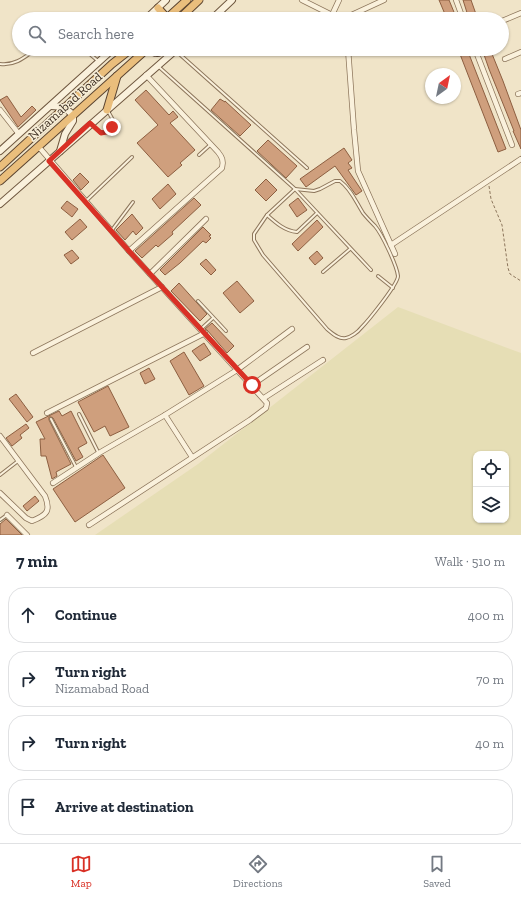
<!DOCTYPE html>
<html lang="en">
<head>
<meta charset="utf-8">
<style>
	:root { --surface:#fff; --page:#f6f6f7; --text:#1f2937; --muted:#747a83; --line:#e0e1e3; --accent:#d93025 }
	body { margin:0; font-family:"Zilla Slab",serif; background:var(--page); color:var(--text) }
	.controls { position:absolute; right:12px; bottom:12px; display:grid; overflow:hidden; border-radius:8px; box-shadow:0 1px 3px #0004 }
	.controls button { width:36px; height:36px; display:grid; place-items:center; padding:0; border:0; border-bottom:1px solid var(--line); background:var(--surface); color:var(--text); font:20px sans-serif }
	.compass { position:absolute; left:425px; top:68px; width:36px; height:36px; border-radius:50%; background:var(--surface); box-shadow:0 1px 3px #0004; rotate:33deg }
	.stop { position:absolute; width:12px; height:12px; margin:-9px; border:3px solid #d93025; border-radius:50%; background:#fff }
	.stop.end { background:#d93025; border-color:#fff; box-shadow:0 1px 4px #0008 }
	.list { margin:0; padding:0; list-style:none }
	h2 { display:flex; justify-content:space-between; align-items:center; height:52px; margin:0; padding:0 16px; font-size:17px }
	h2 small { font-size:13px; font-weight:400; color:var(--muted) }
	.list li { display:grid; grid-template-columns:26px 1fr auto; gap:12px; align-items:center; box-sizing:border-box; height:56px; margin:0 8px 8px; padding:0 8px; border:1px solid var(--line); border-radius:16px }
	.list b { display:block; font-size:15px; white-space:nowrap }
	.list p { margin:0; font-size:13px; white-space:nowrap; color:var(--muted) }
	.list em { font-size:13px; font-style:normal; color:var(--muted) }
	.icon { flex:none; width:22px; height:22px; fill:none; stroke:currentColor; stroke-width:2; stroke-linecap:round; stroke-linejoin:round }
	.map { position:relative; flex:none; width:521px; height:535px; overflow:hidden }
	.search { position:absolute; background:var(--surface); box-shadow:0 1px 3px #0004; left:12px; right:12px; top:12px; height:44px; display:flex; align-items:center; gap:10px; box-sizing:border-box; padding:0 14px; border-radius:22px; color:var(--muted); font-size:15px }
	.sheet { height:308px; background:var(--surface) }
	nav { display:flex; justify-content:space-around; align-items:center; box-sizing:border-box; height:56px; border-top:1px solid var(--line); background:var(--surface); font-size:11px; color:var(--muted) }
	nav a { display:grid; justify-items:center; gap:2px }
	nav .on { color:var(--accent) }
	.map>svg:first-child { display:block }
	.farmland { fill:#e6deb5; fill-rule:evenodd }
	.building { fill:#cf9f7d; stroke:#8d5f41 }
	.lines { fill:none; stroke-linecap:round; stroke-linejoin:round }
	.service-casing { stroke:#8d765c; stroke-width:4 }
	.minor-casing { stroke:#8d765c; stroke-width:6 }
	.secondary-casing { stroke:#6f573f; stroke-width:8 }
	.trunk-casing { stroke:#5b4430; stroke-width:9 }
	.path { stroke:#8d765c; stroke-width:1; stroke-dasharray:3 2; stroke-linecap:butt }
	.service { stroke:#faf1dc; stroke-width:2 }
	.minor { stroke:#faf1dc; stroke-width:4.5 }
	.secondary { stroke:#faf1dc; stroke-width:6 }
	.trunk { stroke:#eabe7c; stroke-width:7 }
	.route { stroke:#d93025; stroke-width:5 }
	.labels { text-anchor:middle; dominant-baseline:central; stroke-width:3; stroke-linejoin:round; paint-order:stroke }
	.street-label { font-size:13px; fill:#3d2e20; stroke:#f7eed8 }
</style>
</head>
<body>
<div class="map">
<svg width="521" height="535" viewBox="0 0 521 535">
	<rect width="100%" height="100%" fill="#f0e4c8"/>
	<path class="farmland" d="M398,307L521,353V535H95L198,464ZM476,454H506V520H476Z"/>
	<g class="building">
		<polygon points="439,0 449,0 456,17 454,17 455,19 447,19"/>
		<polygon points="463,0 471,0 477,17 469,19"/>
		<polygon points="458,49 467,49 506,149 498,152"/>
		<polygon points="482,49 490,49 503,81 521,130 521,149 513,131 514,131 489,69"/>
		<polygon points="146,90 169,115 173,111 178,117 170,123 195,150 180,163 182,165 168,177 137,143 158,125 135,100"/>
		<polygon points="7,96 21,117 32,106 36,110 18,127 0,100"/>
		<polygon points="220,99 225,102 225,101 251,125 240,136 211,110"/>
		<polygon points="268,140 297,166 286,178 257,151"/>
		<polygon points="344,148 352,160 348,163 352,168 348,170 362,191 356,195 335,166 306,187 300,179"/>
		<polygon points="80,173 89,182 81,190 73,180"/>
		<polygon points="266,179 277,190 266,201 255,190"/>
		<polygon points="168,184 176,194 160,209 152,199"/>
		<polygon points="194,198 201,205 172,232 173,234 166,240 158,247 156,245 142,258 135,251"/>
		<polygon points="298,198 307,210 297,217 289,205"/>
		<polygon points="67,201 78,209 72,217 61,208"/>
		<polygon points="132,214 143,228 136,235 133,231 125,240 116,230"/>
		<polygon points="80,219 87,227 72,240 65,232"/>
		<polygon points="317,220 323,227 298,251 292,244"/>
		<polygon points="203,227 211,235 209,236 211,238 206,243 203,241 180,263 165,275 160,270"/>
		<polygon points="72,250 79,258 71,264 64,255"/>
		<polygon points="317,251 323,258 315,265 309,258"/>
		<polygon points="206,259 216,270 211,275 200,264"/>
		<polygon points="237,281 254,301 240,313 223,293"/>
		<polygon points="179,283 207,314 200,321 171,291"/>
		<polygon points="212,323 234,346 227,353 207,330 205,329"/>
		<polygon points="204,343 211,354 200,361 192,351"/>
		<polygon points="184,352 204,386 189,395 170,361"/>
		<polygon points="149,368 155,379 145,384 140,373"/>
		<polygon points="108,386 129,427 110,436 105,426 94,432 78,402"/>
		<polygon points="16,394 33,417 27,422 9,399"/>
		<polygon points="59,411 62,416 71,411 87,443 78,448 83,457 76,461 53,418 51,417 49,417 49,420 71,464 56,472 57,476 52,479 46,456 41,456 40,439 45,439 36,422"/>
		<polygon points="26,424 29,428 20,435 22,438 12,446 6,438"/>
		<polygon points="103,455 125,488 75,522 53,489"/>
		<polygon points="35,496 39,501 27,511 23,506"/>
		<polygon points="6,519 22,535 0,535 0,524"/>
	</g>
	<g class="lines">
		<g class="service-casing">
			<g id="service">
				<polyline points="84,49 98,61"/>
				<polyline points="176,51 307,168"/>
				<path d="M0,64C15,66 25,57 36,49"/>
				<polyline points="159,67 295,189 371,270"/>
				<path d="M92,125L101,133C107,133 113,128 114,122L108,111"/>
				<polyline points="199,155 210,145"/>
				<path d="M335,181H340C351,189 356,202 363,213C367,218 371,222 375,226C382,234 397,266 398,276C398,284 368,321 361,328C358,332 351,337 346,338C339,340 332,333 327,329L263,255L254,240V234L267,215L295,189L314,191L320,189Z"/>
				<polyline points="86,201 132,157"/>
				<path d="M267,215C276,223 285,231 297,232L317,213"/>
				<polyline points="112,230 133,202"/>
				<polyline points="323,272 350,249"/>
				<polyline points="378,276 393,288"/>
				<polyline points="198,301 226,331"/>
				<polyline points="201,329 213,318"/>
				<polyline points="79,414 98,452"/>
				<polyline points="51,419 76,467"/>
				<polyline points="0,475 18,461"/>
				<polyline points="0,520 7,515"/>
			</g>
		</g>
		<g class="minor-casing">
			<g id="minor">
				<polyline points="302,0 332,15 345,18 384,0"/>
				<polyline points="456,0 463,19"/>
				<polyline points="332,15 339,0"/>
				<polyline points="502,21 521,13"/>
				<polyline points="348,49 354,130 358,171 395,254"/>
				<polyline points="475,49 512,145"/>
				<polyline points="505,59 521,52"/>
				<polyline points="518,94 521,93"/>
				<polyline points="0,110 19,134"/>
				<polyline points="38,146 129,251 267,403 266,408 250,420 89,525"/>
				<polyline points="391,245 521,159"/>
				<path d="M129,251L222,168C224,161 222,157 218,152L146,75"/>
				<polyline points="150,274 206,219"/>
				<polyline points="33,353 162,287"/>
				<polyline points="252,385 307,347"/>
				<polyline points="264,398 323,360"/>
				<polyline points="47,413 205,333"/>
				<polyline points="165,415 192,457"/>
				<path d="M0,436L45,496C51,511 47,515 32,521L26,518L0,493"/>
				<polyline points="53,483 99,453 165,415 237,370 292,329"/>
				<polyline points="7,515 27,535"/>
			</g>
		</g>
		<g class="secondary-casing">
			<g id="secondary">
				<polyline points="146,19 166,0"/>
				<polyline points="212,19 232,0"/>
				<path d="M51,106C62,106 66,108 73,115V121L65,134L60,151"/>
				<polyline points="0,151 113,49"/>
				<polyline points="0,204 177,49"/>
			</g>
		</g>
		<g class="trunk-casing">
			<g id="trunk">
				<polyline points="158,8 167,18"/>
				<polyline points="166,19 187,0"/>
				<polyline points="179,19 199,0"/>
				<path d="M148,49C155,53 158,54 165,49"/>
				<polyline points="107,110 117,76"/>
				<polyline points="0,167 112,64 131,49"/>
				<polyline points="0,181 147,49"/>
			</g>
		</g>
		<polyline class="path" points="489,186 491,199 502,225 508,268 510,274 521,281"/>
		<use href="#service" class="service"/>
		<use href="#minor" class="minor"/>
		<use href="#secondary" class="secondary"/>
		<use href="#trunk" class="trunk"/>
	</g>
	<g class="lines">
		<polyline class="route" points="112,127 106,132 101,133 90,123 49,161 129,251 252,385"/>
	</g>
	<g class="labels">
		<g class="street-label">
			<text transform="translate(65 106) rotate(-42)">Nizamabad Road</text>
		</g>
	</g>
</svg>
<div class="controls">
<button><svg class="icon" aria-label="locate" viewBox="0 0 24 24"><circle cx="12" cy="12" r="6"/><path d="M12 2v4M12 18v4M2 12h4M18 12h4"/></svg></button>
<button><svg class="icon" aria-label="layers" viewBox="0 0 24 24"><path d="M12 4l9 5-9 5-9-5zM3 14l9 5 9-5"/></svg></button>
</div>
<svg class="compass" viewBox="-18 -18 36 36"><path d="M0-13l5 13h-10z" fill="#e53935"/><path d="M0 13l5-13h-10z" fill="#747a83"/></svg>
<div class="stop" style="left:252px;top:385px"></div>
<div class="stop end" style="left:112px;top:127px"></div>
<div class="search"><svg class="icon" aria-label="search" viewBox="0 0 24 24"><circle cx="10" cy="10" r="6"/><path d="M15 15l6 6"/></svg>Search here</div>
</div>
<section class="sheet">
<h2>7 min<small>Walk · 510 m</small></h2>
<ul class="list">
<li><svg class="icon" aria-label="ahead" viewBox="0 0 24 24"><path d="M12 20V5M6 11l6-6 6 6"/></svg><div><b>Continue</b></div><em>400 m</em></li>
<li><svg class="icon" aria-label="right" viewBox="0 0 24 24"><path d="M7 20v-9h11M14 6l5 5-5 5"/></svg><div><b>Turn right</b><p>Nizamabad Road</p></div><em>70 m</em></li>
<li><svg class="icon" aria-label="right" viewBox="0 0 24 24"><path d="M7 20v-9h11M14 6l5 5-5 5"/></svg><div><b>Turn right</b></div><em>40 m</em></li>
<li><svg class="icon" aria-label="arrive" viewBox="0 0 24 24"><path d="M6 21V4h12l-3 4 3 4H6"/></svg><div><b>Arrive at destination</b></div></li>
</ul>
</section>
<nav>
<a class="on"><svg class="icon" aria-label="map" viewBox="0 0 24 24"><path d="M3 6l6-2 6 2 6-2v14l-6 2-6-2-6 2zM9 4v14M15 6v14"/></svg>Map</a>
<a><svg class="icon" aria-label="directions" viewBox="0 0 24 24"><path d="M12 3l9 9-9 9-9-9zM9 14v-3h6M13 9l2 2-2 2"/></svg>Directions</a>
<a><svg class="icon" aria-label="saved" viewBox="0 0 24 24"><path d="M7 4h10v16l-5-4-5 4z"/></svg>Saved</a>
</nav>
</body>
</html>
